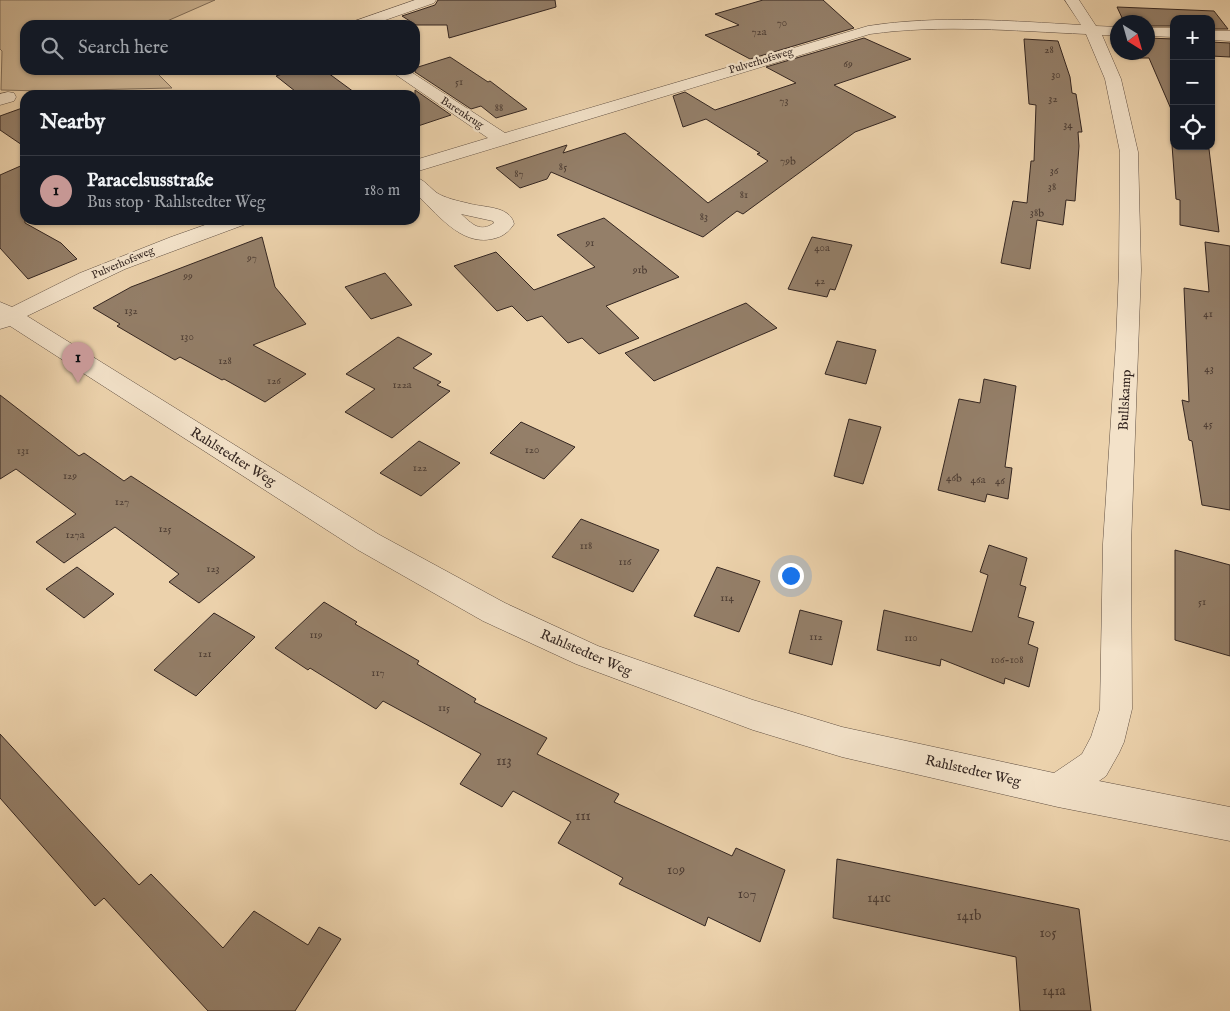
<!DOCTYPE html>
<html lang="en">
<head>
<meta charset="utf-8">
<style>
	:root { --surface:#171b24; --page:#20242c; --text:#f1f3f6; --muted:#9ea1a6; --line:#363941; --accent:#c59692 }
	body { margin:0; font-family:"IM FELL English",serif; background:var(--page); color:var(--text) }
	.controls { position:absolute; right:15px; top:15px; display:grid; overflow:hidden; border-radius:10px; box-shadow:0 1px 4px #0004 }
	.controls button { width:45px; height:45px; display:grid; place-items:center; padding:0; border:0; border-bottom:1px solid var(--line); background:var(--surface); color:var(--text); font:25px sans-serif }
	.compass { position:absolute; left:1110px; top:15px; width:45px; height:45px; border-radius:50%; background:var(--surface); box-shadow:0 1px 4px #0004; rotate:143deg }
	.you { position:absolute; left:790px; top:575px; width:18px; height:18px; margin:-12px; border:4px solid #fff; border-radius:50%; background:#1a73e8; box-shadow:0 0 0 8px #1a73e833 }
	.badge { display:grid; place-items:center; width:32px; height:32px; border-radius:50%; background:var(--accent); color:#111; font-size:16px; font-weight:700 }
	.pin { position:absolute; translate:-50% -41px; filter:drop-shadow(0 1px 2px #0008) }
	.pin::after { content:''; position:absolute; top:26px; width:18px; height:15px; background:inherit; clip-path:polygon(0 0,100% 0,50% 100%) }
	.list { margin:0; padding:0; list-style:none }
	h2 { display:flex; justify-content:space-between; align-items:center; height:65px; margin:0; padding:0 20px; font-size:21px }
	h2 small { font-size:16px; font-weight:400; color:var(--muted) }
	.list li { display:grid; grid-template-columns:32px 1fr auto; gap:15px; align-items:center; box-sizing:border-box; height:70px; padding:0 20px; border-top:1px solid var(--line) }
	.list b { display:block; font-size:19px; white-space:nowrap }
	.list p { margin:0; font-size:16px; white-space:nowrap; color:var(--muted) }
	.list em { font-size:16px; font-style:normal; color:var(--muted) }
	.icon { flex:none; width:28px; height:28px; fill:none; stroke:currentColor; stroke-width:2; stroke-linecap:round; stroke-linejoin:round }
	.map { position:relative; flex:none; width:1230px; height:1011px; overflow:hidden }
	.search { position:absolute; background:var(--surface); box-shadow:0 1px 4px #0004; left:20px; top:20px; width:400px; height:55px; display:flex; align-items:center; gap:12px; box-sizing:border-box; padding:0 18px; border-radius:15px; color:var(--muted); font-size:19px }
	.panel { position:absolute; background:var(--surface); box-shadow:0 1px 4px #0004; left:20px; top:90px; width:400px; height:135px; border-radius:15px }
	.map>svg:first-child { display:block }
	.green { fill:#cdb594; stroke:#806e5a }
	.building { fill:#947f69; stroke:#342621 }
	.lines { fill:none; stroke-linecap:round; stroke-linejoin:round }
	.minor-casing { stroke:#625144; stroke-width:1 }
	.minor { fill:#f3e2c9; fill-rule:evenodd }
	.labels { text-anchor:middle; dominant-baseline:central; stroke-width:4.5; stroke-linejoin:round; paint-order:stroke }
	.number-label { font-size:11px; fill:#4c3c33 }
	.far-street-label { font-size:11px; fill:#342621; stroke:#f3e2c9 }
	.street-label { font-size:14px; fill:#342621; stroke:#f3e2c9 }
	.near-number-label { font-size:14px; fill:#4c3c33 }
</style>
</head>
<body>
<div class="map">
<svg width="1230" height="1011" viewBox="0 0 1230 1011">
	<rect width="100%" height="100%" fill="#ecd2ac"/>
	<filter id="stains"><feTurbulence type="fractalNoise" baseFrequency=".004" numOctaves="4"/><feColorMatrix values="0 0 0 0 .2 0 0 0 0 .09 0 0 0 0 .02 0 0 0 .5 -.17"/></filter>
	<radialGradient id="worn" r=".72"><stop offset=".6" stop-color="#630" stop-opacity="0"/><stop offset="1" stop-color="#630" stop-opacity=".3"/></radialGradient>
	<polygon class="green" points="0,0 215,0 158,25 25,25 25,70 154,70 172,88 41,91 1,90 2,51 0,49"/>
	<g class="building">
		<polygon points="438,0 555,0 556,7 449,38 447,25 416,25 402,16 435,5"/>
		<polygon points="763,0 823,0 854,28 750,59 705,35 739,25 715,14"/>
		<polygon points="1117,7 1214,11 1228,29 1211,29 1211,19 1174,19 1174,26 1148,26 1148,22 1124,22"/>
		<polygon points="864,38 911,59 834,85 896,117 855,132 743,214 737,211 703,237 551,172 547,179 520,188 496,168 567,145 563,153 625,133 708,203 768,161 757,154 760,153 706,119 683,127 673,96 685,92 715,110 796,83 766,67"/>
		<polygon points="1148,38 1174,39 1174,116 1149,58 1140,58 1138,52 1148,52"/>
		<polygon points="1024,39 1058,41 1070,77 1072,93 1076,94 1082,132 1078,132 1079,146 1075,201 1066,200 1063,225 1037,220 1030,269 1001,263 1013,201 1027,203 1031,161 1034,161 1036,105 1029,104"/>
		<polygon points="1211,42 1230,43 1230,57 1211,56"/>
		<polygon points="450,57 488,82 490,81 527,109 496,118 481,106 471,109 415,72 415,68"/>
		<polygon points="295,70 324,70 358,95 300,95 276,76"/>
		<polygon points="415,90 451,115 415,127"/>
		<polygon points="25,107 25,147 0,130 0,116"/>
		<polygon points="1172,145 1209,149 1219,232 1180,225 1180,200 1176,199"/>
		<polygon points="25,164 25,223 61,243 77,259 28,279 0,248 0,175"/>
		<polygon points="604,218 679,277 606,306 639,338 599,354 582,338 568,343 542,316 527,321 512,306 497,311 454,266 496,252 534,290 595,267 557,235"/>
		<polygon points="262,237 275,287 306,324 253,345 306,374 265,402 224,379 222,380 180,357 175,360 117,326 120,324 93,308 131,287"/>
		<polygon points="812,237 852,245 835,290 830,289 827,297 788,289"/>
		<polygon points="1205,242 1230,246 1230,510 1202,505 1192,441 1189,440 1182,400 1189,402 1184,288 1209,292"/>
		<polygon points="385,273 412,305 371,319 345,287"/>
		<polygon points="746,303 777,328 654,381 625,353"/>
		<polygon points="398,337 432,354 413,368 441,382 437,385 450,391 392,438 345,412 375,389 346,374"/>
		<polygon points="837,341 876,350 866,384 825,374"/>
		<polygon points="984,379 1016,386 1005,467 1012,468 1008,499 987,494 985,502 938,490 959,399 980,403"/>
		<polygon points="0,395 79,456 84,453 124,481 131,476 255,557 199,603 169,582 179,574 115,527 64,563 36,542 76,514 16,469 0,479"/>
		<polygon points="849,419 881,427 863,484 834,476"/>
		<polygon points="521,422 575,447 544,479 490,453"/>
		<polygon points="419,441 460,463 421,496 380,473"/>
		<polygon points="581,519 659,550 633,592 552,557"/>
		<polygon points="989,545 1027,558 1020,585 1026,587 1018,617 1034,622 1028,644 1038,648 1029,687 1005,678 1004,684 941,659 940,666 877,650 884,610 972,632 988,575 980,572"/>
		<polygon points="1175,550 1230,565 1230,656 1175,640"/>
		<polygon points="77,567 114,594 84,618 46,589"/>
		<polygon points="717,567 760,581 739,632 694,616"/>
		<polygon points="324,602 357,622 355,624 419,661 417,664 476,699 474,702 547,738 537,754 619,794 614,802 732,856 736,848 785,870 760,942 708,917 705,926 619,884 623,878 558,843 571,822 513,791 502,807 460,784 481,754 383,701 376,709 310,668 308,670 275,648"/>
		<polygon points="800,610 842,621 832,665 789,653"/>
		<polygon points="214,613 255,637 196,696 154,670"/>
		<polygon points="0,734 139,885 151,874 223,948 254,911 308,945 319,927 341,939 295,1011 208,1011 104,898 95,906 0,798"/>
		<polygon points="837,859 1079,909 1091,1011 1020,1011 1016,957 833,918"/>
	</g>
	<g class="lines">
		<g class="minor-casing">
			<g id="minor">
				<polygon points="415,0 436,0 434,3 371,25 350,25 352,22"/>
				<path d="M1065,0H1079L1096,26L1118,27V35H1102L1121,79L1138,152L1141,270L1131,544L1132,709L1124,742L1119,753L1106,776L1099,781L1230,807V841L1058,807L842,757L753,730L576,664L483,621L358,550L10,326L0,329V302L12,307L80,273L171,237L219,220H249L246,224L125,269L27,316L378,534L505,603L598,646L753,700L842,727L1054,773L1082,754L1091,737L1100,709L1103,544L1116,342L1119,270L1120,152L1105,79L1086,34C1014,31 942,24 870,34L415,172V160L488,138L389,70H408L505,133L868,26C939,15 1010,21 1081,25Z"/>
				<polygon points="1148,28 1174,28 1174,37 1148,36"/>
				<polygon points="1211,31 1230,31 1230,41 1211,40"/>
				<polygon points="8,92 14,93 16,97 14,101 0,105 0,94"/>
				<path d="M415,177C425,180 429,187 437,193C445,198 458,201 467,203C482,208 510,205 514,224C508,233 502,237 492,239C460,246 436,212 415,193ZM461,214L493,221L494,223C480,233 472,224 461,214Z"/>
			</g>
		</g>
		<use href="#minor" class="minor"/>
	</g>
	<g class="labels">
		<g class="number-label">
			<text x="782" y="23">70</text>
			<text x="759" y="32">72a</text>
			<text x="1049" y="50">28</text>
			<text x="848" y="64">69</text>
			<text x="1056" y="75">30</text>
			<text x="459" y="82">51</text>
			<text x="1053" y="99">32</text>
			<text x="784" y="101">73</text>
			<text x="499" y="108">88</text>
			<text x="1068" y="125">34</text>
			<text x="788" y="161">79b</text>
			<text x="563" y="167">85</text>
			<text x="1054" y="171">36</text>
			<text x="519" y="174">87</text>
			<text x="1052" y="187">38</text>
			<text x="744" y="195">81</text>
			<text x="1037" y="213">38b</text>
			<text x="704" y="217">83</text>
			<text x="590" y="243">91</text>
			<text x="822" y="248">40a</text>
			<text x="252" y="258">97</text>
			<text x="640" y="270">91b</text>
			<text x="188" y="276">99</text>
			<text x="820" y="281">42</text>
			<text x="131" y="311">132</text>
			<text x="1208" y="314">41</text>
			<text x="187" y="337">130</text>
			<text x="225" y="361">128</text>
			<text x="1209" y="369">43</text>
			<text x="274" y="381">126</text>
			<text x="402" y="385">122a</text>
			<text x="1208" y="424">45</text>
			<text x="532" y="450">120</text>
			<text x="23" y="451">131</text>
			<text x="420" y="468">122</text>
			<text x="70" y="476">129</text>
			<text x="954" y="478">46b</text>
			<text x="978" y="480">46a</text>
			<text x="1000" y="481">46</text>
			<text x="122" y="502">127</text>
			<text x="165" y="529">125</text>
			<text x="75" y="535">127a</text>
			<text x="586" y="546">118</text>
			<text x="625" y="562">116</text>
			<text x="213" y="569">123</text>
			<text x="727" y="598">114</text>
			<text x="1202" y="602">51</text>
			<text x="316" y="635">119</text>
			<text x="816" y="637">112</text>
			<text x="911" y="638">110</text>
			<text x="205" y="654">121</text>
			<text x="1007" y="660">106-108</text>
			<text x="378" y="673">117</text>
			<text x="444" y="708">115</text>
		</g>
		<g class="far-street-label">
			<text transform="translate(761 61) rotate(-17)">Pulverhofsweg</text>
			<text transform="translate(462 113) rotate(33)">Barenkrug</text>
			<text transform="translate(123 263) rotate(-23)">Pulverhofsweg</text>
		</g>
		<g class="street-label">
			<text transform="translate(1125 400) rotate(-87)">Bullskamp</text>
			<text transform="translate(233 457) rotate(32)">Rahlstedter Weg</text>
			<text transform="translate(586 653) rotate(23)">Rahlstedter Weg</text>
			<text transform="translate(973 771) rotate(13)">Rahlstedter Weg</text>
		</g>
		<g class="near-number-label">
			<text x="504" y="761">113</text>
			<text x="583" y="816">111</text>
			<text x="676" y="870">109</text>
			<text x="747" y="894">107</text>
			<text x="879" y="898">141c</text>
			<text x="969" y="916">141b</text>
			<text x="1048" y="933">105</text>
			<text x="1054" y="991">141a</text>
		</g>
	</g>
	<rect width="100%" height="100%" filter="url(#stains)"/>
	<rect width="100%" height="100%" fill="url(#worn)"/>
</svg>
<div class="controls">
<button>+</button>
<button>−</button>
<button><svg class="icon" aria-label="locate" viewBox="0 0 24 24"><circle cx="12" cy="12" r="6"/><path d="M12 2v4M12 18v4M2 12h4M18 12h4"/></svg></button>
</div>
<svg class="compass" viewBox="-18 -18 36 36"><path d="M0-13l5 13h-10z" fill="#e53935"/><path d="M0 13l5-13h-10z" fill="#9ea1a6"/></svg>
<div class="you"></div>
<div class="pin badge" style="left:78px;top:383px">1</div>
<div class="search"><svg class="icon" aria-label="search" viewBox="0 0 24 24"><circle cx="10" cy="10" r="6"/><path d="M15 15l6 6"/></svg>Search here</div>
<section class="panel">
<h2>Nearby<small></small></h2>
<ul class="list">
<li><span class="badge">1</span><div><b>Paracelsusstraße</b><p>Bus stop · Rahlstedter Weg</p></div><em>180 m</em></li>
</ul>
</section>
</div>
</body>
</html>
